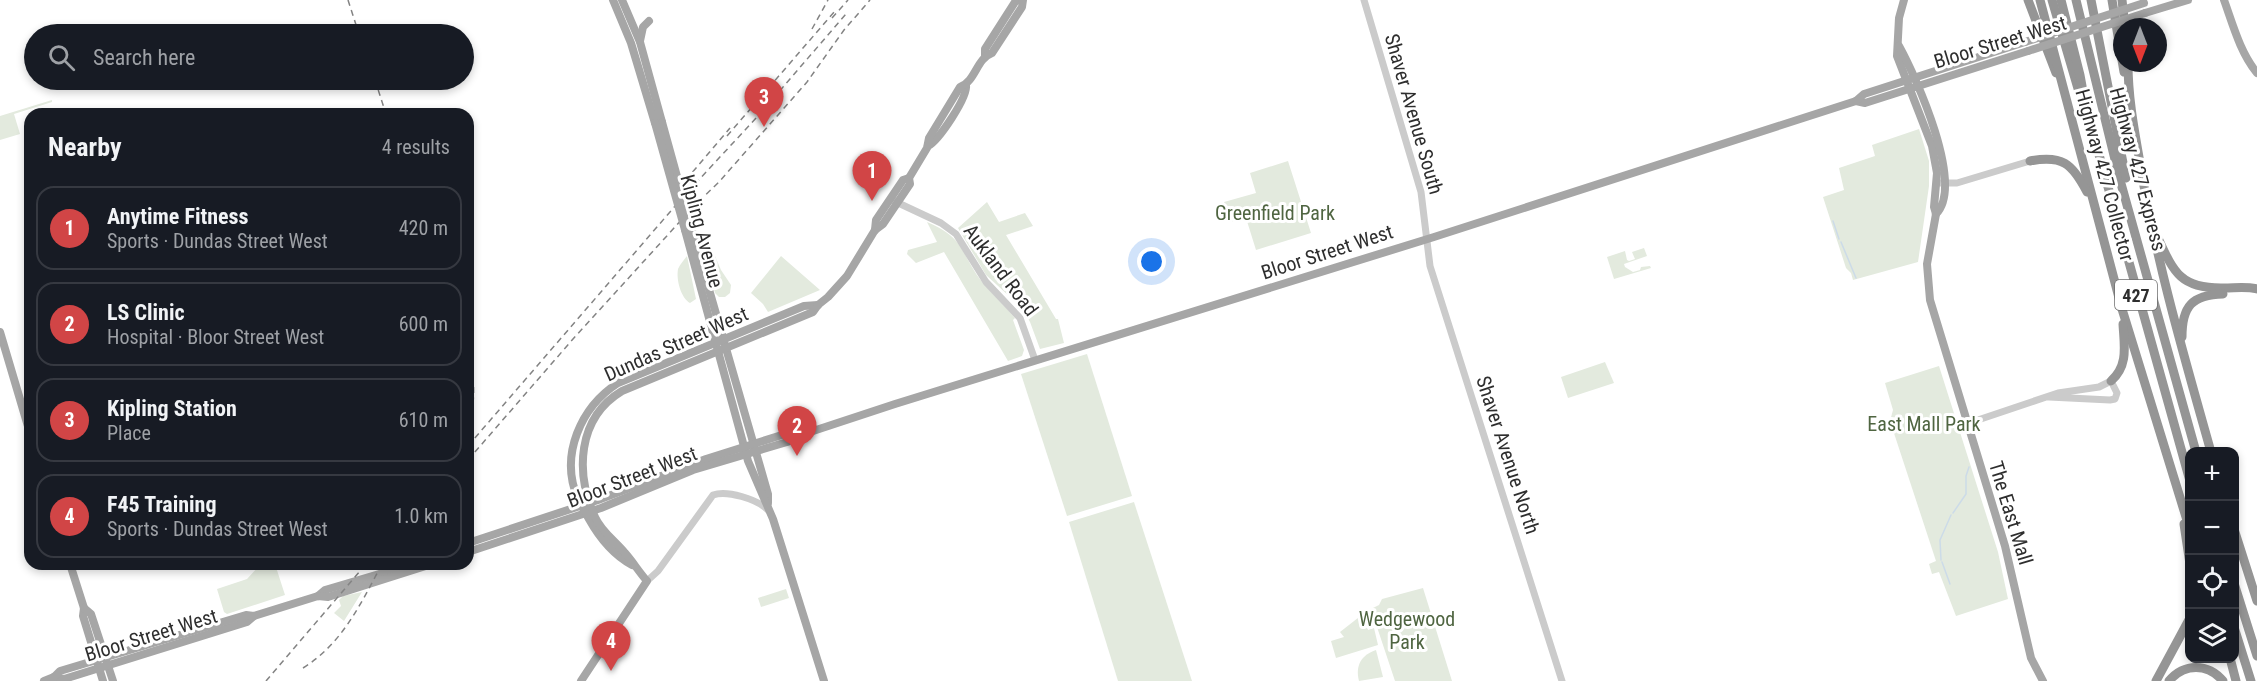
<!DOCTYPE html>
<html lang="en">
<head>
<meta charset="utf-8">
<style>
	:root { --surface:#171b24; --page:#242831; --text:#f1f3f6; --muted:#9ea1a6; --line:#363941; --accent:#d14546 }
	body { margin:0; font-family:"Roboto Condensed",sans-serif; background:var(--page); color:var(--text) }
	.controls { position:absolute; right:18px; bottom:18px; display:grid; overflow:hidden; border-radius:12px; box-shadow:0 3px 9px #0003 }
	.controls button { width:54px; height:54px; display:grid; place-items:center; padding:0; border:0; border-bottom:2px solid var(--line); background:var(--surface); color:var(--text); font:30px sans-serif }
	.compass { position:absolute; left:2113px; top:18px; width:54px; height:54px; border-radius:50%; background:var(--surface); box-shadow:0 3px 9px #0003; rotate:180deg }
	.you { position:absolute; left:1152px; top:262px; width:21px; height:21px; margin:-15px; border:4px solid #fff; border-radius:50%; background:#1a73e8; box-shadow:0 0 0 9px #1a73e833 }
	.badge { display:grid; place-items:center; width:39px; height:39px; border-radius:50%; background:var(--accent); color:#fff; font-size:20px; font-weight:700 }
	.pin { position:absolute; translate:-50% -50px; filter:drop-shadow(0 2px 3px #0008) }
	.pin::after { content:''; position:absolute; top:32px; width:21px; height:18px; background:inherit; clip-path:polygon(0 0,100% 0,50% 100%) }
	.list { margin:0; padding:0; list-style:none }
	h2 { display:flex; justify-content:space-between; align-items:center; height:78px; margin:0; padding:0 24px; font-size:26px }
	h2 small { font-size:20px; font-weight:400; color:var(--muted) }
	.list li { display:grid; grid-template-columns:39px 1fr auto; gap:18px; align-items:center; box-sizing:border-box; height:84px; margin:0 12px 12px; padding:0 12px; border:2px solid var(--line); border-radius:18px }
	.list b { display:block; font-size:22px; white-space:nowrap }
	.list p { margin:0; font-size:20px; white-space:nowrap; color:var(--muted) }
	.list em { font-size:20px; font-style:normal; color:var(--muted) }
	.icon { flex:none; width:33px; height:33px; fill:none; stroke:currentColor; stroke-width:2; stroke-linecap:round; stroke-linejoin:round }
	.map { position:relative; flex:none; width:2257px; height:681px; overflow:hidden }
	.search { position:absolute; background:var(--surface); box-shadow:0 3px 9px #0003; left:24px; top:24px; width:450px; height:66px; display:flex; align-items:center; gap:15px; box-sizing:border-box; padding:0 21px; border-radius:33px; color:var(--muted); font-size:22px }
	.panel { position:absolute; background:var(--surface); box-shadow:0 3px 9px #0003; left:24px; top:108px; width:450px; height:462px; border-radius:18px }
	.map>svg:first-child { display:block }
	.green { fill:#e3eade }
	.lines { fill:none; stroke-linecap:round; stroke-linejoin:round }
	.stream { stroke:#ccdbe8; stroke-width:1.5 }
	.minor { stroke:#cbcbcb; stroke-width:7 }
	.major { stroke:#a6a6a6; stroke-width:8 }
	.highway { stroke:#959595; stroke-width:9 }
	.rail { stroke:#838383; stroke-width:1.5; stroke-dasharray:6 4.5; stroke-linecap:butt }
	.major-bridge { stroke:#a6a6a6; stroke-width:8 }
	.labels { text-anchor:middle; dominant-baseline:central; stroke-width:6; stroke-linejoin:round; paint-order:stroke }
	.shield { fill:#fff; stroke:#6d6d6d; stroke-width:1.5 }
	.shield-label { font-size:18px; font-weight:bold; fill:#2e2e2e }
	.street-label { font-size:20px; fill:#2e2e2e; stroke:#fff }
	.park-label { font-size:20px; fill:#4f6541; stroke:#fff }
</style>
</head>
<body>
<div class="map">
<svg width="2257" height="681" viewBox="0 0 2257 681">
	<rect width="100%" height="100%" fill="#fff"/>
	<g class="green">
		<polygon points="52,100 52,102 14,114 20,134 0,140 0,116"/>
		<polygon points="1919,129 1929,161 1929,186 1918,262 1853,280 1851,273 1846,268 1823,197 1844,190 1839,168 1875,156 1872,145"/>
		<polygon points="1288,161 1311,233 1256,250 1246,218 1230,222 1224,202 1256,193 1250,173"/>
		<polygon points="987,202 999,222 1025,213 1033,226 1006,235 1056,319 1058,319 1064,343 1040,349 1030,322 1022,308 986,275 958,228"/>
		<path d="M927,222C967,239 959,253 983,283C993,295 1005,306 1015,318L1013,320L1024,350L1022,356L1008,361L944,252L916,263L907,254L908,250L937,242Z"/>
		<polygon points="703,242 709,242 721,270 731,285 730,293 725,297 719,297 715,293 712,282 714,281 701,244"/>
		<polygon points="1644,248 1647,256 1624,264 1625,267 1633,272 1640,270 1641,267 1650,266 1651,268 1614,279 1607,257 1625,251 1627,260 1629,261 1635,259 1632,252"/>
		<path d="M687,256L696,299L690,303C681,298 676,280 678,269C680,264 684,260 687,256Z"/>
		<polygon points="781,256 820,290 768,312 763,304 751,293"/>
		<polygon points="1087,354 1132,496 1067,516 1021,374"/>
		<polygon points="1605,362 1614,383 1568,398 1561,377"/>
		<polygon points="1939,366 1998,552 2008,599 1956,616 1939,572 1932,574 1929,564 1936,561 1890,421 1893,410 1885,383"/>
		<polygon points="1134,502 1192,681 1118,681 1069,522"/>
		<polygon points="261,564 275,564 285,595 227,614 224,612 217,589 247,579"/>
		<polygon points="1423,588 1452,681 1395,681 1371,609 1379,605 1382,599"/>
		<polygon points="786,589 789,598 761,607 758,598"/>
		<polygon points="362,592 344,621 334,613 341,606 339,600 343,596"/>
		<polygon points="1363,614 1366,615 1368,630 1374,628 1378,645 1336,658 1331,641 1344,637 1340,632"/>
		<path d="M1376,650L1383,677L1359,681C1355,666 1361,655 1376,650Z"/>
	</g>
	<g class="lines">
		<g class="stream">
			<polyline points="1833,221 1839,239"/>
			<polyline points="1841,242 1856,278"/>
			<polyline points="1953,513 1966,494 1966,476 1969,467"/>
			<polyline points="1941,560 1940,540 1951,515"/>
			<polyline points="1942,562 1950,584"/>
		</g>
		<g class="minor">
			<polyline points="1364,0 1421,192 1430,266 1562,681"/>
			<polyline points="1939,183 1957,183 2030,161"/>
			<polyline points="894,201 941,223 956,234 986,282 1020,318 1035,360"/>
			<polyline points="1966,424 2058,393 2099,387 2111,381 2117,393 2115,399 2110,400 2049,397"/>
			<path d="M647,581L658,571L713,495C727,490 757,499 768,510"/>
		</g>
		<g class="major">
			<polyline points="613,0 631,43 655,123"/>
			<polyline points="622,0 640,42 662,122"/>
			<polyline points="1904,0 1899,18 1897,56 1932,146 1937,173 1934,207 1936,214 1927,264 1930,300 2005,546 2031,658 2043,681"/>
			<path d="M2224,0C2233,25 2240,52 2257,73"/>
			<polyline points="2145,13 2188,0"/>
			<polyline points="640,41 643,27 649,21"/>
			<path d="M1899,46C1916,77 1965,185 1936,214"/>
			<polyline points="985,55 985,49 1015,2 1018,0"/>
			<polyline points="1856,101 1865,103 2028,51"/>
			<path d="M928,146C939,140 968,97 966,85"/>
			<polyline points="691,227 768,494 768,503"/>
			<polyline points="685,230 748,461 773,519 824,681"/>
			<polyline points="875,230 876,220 903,180 909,178"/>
			<polyline points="0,332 30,433"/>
			<polyline points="468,543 598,500 706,459 785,434 800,433"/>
			<polyline points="468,552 601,508 693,470 787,442 807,433 895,404 1434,237 1856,101 1864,94 2025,42"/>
			<polyline points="70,564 84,608 83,616 103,681"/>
			<path d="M632,565C614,555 599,537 589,519C585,512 581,505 578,499C559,455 581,407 618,383L804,306L818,305"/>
			<polyline points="318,596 325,590 413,564"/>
			<polyline points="84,608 91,614 113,681"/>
			<polyline points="54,677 64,679 247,622 254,616"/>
			<polyline points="44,681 54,677 60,671 246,615 254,616 318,596 328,597 432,564"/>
			<path d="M581,681L647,581C639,572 633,562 625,553C615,541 601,531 595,517C575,473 577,418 622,391L813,312L818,305L828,297L847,276L875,230L883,224L910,184L909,178L927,148L929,138L960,87C976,81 976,59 992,53L1022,7L1023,0"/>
		</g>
		<g class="highway">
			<polyline points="2028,0 2056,73"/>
			<polyline points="2040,0 2122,309 2190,530"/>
			<polyline points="2052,0 2079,92"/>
			<polyline points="2061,0 2080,75 2086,108 2190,481"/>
			<polyline points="2076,0 2120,180 2196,452"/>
			<polyline points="2091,0 2126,178"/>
			<polyline points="2112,0 2124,72"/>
			<polyline points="2122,0 2125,27"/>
			<path d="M2128,63C2128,97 2134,129 2140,163C2156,261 2184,356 2211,452"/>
			<path d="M2030,161C2062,155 2072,163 2087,192"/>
			<path d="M2158,238C2174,273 2181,289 2224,288C2235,288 2246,286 2257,289"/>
			<path d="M2182,337C2182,306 2192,295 2223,294"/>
			<path d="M2111,381C2129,365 2124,345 2123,324"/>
			<polyline points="2184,524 2190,564"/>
			<polyline points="2234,529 2257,601"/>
			<polyline points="2234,583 2257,656"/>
			<polyline points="2234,627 2251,681"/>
			<polyline points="2230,658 2236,681"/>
			<polyline points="2156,681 2190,618"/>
			<path d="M2169,681C2184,663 2208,663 2223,681"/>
		</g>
		<g class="rail">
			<polyline points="348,0 359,34"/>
			<polyline points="832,18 848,0"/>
			<polyline points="812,29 828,0"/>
			<polyline points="375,80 386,114"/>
			<polyline points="727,136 835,11"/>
			<polyline points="679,188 730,128"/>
			<path d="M468,356C475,379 476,402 468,424"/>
			<polyline points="468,446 682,198 758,116 846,14"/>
			<polyline points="468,460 573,339 695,205 719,182 807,82 844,30 870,0"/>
			<path d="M303,668C343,643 361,603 382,564"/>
			<polyline points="266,681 366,564"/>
		</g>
		<g class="major-bridge">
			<polyline points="2025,42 2144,3"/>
			<polyline points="2028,51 2145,13"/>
			<polyline points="662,122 691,227"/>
			<polyline points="655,123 685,230"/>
		</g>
	</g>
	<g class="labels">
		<rect class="shield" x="2115" y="280" width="42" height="30" rx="4.5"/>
		<g class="shield-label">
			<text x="2136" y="295">427</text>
		</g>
		<g class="street-label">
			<text transform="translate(2000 42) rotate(-17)">Bloor Street West</text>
			<text transform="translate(1414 114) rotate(74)">Shaver Avenue South</text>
			<text transform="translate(2138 169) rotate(75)">Highway 427 Express</text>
			<text transform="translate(2105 175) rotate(75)">Highway 427 Collector</text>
			<text transform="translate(702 231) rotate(75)">Kipling Avenue</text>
			<text transform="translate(1327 252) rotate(-18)">Bloor Street West</text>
			<text transform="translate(1001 270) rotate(53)">Aukland Road</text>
			<text transform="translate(676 344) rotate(-24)">Dundas Street West</text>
			<text transform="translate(1508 455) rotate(72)">Shaver Avenue North</text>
			<text transform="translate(632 477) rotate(-21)">Bloor Street West</text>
			<text transform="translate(2011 513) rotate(73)">The East Mall</text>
			<text transform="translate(151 635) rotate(-17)">Bloor Street West</text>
		</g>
		<g class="park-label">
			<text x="1275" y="213">Greenfield Park</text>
			<text x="1924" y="424">East Mall Park</text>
			<text x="1407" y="619">Wedgewood<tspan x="1407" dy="23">Park</tspan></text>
		</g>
	</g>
</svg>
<div class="controls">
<button>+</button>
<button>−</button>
<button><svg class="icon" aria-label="locate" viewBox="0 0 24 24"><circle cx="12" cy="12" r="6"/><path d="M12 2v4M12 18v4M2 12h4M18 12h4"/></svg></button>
<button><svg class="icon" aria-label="layers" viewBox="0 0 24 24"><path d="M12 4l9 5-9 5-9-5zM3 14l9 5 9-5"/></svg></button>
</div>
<svg class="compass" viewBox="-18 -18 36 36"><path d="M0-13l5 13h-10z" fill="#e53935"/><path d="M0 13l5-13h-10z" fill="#9ea1a6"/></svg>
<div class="you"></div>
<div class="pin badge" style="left:872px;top:201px">1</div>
<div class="pin badge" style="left:797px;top:456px">2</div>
<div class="pin badge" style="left:764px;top:127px">3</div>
<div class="pin badge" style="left:611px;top:671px">4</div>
<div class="search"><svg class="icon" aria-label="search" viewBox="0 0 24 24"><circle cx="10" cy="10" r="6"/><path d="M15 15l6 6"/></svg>Search here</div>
<section class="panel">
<h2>Nearby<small>4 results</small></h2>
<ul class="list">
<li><span class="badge">1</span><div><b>Anytime Fitness</b><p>Sports · Dundas Street West</p></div><em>420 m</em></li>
<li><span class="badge">2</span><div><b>LS Clinic</b><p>Hospital · Bloor Street West</p></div><em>600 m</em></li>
<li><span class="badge">3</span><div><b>Kipling Station</b><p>Place</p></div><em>610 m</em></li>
<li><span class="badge">4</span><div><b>F45 Training</b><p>Sports · Dundas Street West</p></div><em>1.0 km</em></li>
</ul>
</section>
</div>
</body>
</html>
